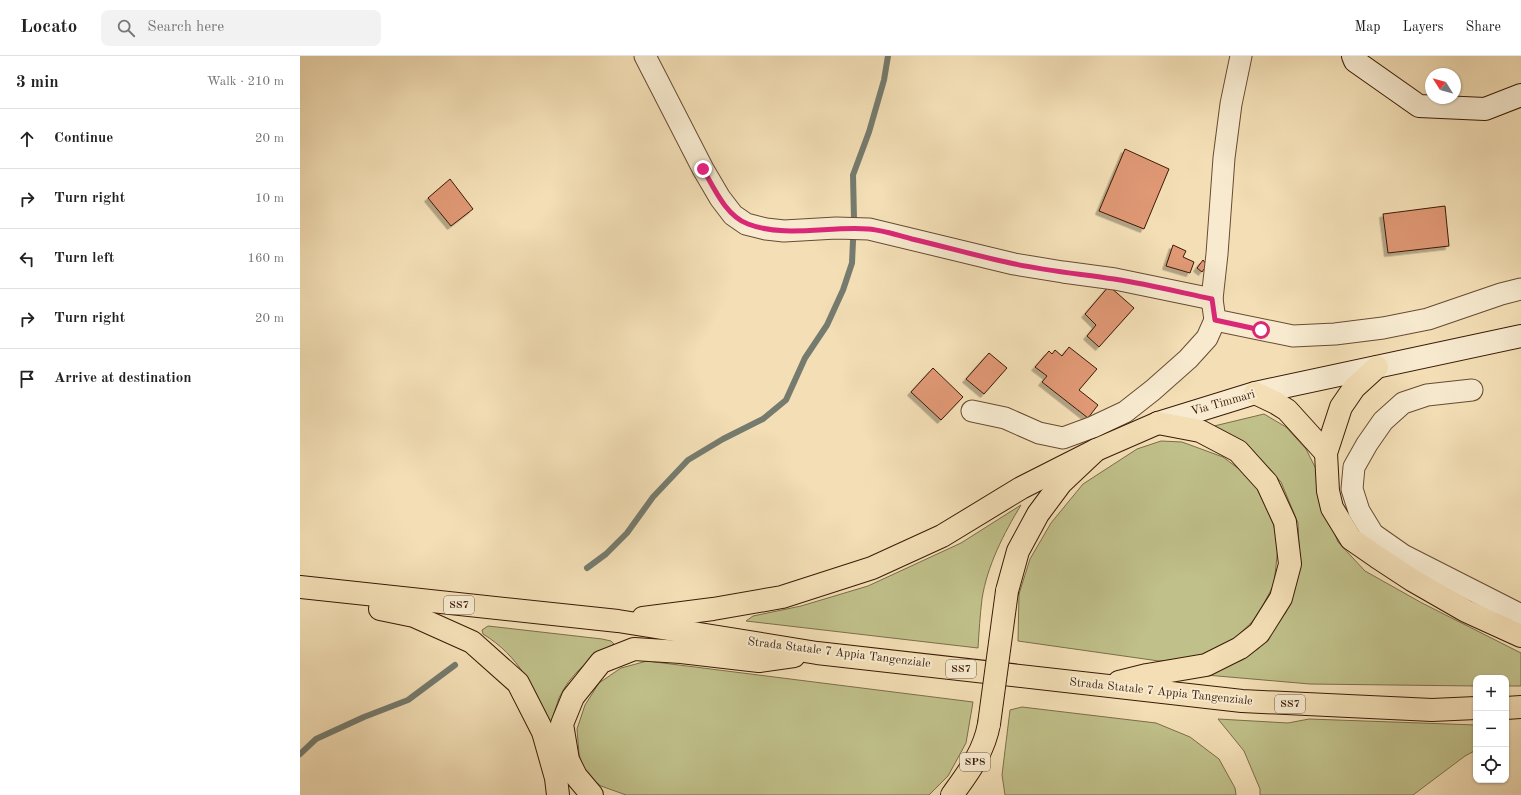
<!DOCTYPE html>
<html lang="en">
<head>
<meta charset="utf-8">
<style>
	:root { --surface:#fff; --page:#f2f2f2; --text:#222; --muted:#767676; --line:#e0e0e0 }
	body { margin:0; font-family:"Old Standard TT",serif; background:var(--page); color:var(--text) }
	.controls { position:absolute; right:12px; bottom:12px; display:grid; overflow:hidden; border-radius:8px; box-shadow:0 1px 3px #0004 }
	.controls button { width:36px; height:36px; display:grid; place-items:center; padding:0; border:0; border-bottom:1px solid var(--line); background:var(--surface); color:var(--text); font:20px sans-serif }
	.compass { position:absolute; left:1125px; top:12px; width:36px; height:36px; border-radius:50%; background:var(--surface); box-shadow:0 1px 3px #0004; rotate:307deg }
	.stop { position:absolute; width:12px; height:12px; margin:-9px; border:3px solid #db2777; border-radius:50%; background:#fff }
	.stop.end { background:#db2777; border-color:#fff; box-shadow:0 1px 4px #0008 }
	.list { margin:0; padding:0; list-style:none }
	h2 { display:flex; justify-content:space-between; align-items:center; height:52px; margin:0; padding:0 16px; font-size:17px }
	h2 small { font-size:13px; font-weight:400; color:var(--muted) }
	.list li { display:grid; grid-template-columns:26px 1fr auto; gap:12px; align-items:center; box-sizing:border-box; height:60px; padding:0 16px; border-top:1px solid var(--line) }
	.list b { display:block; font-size:15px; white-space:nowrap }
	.list em { font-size:13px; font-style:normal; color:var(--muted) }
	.icon { flex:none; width:22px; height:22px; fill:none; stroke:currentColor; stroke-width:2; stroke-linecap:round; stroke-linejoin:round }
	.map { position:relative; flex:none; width:1221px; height:739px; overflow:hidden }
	header { display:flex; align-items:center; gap:24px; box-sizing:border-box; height:56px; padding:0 20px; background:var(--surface); border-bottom:1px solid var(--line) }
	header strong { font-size:19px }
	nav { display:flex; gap:22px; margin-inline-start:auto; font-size:14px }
	.search { width:280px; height:36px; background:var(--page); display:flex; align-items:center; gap:10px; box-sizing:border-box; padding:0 14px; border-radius:8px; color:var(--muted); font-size:15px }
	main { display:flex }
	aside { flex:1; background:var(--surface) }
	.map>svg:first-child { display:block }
	.green { fill:#c0c08a; stroke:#7d6d48 }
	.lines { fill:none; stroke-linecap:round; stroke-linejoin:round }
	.stream { stroke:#757b6e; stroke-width:6 }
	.building { fill:#e09874; stroke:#3a1a06; filter:url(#shadow) }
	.street-casing { stroke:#684b32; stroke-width:23 }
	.secondary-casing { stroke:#3a1a06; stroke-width:24 }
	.primary-casing { stroke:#3a1a06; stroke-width:24 }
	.highway-casing { stroke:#3a1a06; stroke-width:24 }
	.street { stroke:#f7eacf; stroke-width:21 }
	.secondary { stroke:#f7eacf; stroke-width:22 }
	.primary { stroke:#f3deb5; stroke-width:22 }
	.highway { stroke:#f3deb5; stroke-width:22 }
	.primary-bridge-casing { stroke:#3a1a06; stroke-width:24; stroke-linecap:butt }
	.primary-bridge { stroke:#f3deb5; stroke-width:22 }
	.route { stroke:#db2777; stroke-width:5 }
	.labels { text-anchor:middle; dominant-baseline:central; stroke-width:4; stroke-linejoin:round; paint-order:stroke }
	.shield { fill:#f7eacf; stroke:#735842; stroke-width:1 }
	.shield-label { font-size:11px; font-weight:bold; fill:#3a1a06 }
	.street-label { font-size:12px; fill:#3a1a06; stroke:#f7eacf }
</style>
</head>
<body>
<header>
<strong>Locato</strong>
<div class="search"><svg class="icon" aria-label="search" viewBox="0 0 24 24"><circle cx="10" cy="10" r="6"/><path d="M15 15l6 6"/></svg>Search here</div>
<nav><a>Map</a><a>Layers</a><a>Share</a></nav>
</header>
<main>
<aside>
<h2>3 min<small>Walk · 210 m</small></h2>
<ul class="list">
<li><svg class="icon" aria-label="ahead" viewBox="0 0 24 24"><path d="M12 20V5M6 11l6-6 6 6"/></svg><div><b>Continue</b></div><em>20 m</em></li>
<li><svg class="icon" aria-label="right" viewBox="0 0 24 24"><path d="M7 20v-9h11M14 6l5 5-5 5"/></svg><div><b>Turn right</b></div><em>10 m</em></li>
<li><svg class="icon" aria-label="left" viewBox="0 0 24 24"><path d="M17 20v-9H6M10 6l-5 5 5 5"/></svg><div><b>Turn left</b></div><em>160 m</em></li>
<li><svg class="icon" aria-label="right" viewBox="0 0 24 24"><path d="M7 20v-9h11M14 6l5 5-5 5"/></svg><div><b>Turn right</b></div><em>20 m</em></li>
<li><svg class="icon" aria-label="arrive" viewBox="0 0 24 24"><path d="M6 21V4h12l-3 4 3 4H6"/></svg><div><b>Arrive at destination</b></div></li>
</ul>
</aside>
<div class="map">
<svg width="1221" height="739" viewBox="0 0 1221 739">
	<defs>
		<filter id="shadow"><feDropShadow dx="-3.5" dy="3.5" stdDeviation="0" flood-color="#0004"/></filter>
	</defs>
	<rect width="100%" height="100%" fill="#f3deb5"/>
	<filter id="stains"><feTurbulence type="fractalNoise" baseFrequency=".005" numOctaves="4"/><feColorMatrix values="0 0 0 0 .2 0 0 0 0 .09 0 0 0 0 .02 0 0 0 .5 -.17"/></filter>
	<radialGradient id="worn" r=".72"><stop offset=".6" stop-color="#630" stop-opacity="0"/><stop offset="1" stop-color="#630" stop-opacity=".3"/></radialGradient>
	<g class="green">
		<polygon points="964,358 986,371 1006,393 1019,419 1023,449 1038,486 1065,515 1122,547 1221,597 1221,630 1206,630 1206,622 1176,622 1176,630 1010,628 906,619 942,604 959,592 986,556 1000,513 998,467 981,426 950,392 910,371"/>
		<polygon points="861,385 882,386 923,401 951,422 971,454 978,491 974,528 957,561 930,587 896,602 859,605 718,585 719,538 730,503 751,467 783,428 837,393"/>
		<path d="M721,449C704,477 687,510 682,543C680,559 679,576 678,592L446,565L453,560L501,550L568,530L661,487Z"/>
		<path d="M188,570L302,583L311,585L314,588C291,601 270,618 259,642C256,651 253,660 250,669C234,632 219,600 183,578L182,574Z"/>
		<polygon points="347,605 673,646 666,687 648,720 629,739 326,739 301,730 285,718 279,698 277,673 285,649 299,627 321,612"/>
		<polygon points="722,651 856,667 890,681 919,703 935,732 936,739 705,739 702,719 710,654"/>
		<polygon points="918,663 988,667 1009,663 1176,669 1176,694 1165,700 1113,739 960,739 960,733 944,695"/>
	</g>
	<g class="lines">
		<g class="stream">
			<polyline points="287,512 306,498 327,477 353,441 388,404 423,383 463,363 486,344 505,302 527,269 543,234 552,207 554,163 553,119 569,76 584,24 588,0"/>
			<polyline points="0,698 16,683 64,661 108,644 155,609"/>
		</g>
	</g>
	<g class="building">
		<polygon points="825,93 869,113 844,173 799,155"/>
		<polygon points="150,123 173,153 151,170 128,142"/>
		<polygon points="1145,150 1149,190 1088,197 1083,158"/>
		<polygon points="873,189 886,195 883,201 894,206 890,217 866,210"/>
		<polygon points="903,204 907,209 902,216 897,212"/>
		<polygon points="809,230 834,252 799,291 787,280 796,269 785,258"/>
		<polygon points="769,291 797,313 779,334 798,349 788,362 742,326 747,320 735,311 749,295 752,298 755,294 762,300"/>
		<polygon points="689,297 707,312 684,338 666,323"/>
		<polygon points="633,312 663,341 641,364 611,336"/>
	</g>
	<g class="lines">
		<g class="street-casing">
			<g id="street">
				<polyline points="345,0 403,113 420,142 433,159 446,168 466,173 484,175 536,172 569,173 714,208 763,216 815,223 912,243"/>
				<polyline points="941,0 931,48 924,102 917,198 912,243 915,264 993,280 1035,278 1083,272 1128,263 1201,238 1221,233"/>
				<polyline points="1172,334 1127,339 1103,347 1083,365 1067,388 1054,411 1052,433 1059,455 1073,478 1103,499 1221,559"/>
				<polyline points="672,355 705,362 739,377 763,382 793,371 825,356 853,334 888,303 907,282 915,264"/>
			</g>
		</g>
		<g class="secondary-casing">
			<g id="secondary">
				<polyline points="1053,0 1055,5 1119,50 1185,53 1221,39"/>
				<polyline points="858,367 955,337 1221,280"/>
			</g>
		</g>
		<g class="primary-casing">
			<g id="primary">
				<polyline points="707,535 718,495 738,458 761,427 796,394 858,367"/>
				<path d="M652,739C668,717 684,696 689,668"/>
			</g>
		</g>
		<g class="highway-casing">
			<g id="highway">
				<polyline points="1077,311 1054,332 1041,351 1026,397 1028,435 1032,452 1051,483 1077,501 1112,524 1166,555 1221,580"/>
				<polyline points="955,337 976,347 987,354 1026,397"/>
				<polyline points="0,531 318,565 517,597 942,645 1132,654 1176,652"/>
				<polyline points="80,553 114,560 172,586 218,627 243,676 256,722 258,739"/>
				<polyline points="343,562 413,553 482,541 572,512 642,480 721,432 796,394"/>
				<polyline points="819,626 847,619 906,609 940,592 959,577 981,542 990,508 985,466 967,427 938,395 900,375 858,367"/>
				<polyline points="1206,652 1221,651"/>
				<polyline points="292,739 276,720 268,704 262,668 273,641 301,606 334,593 381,596 459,605 494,600"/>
			</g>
		</g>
		<use href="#street" class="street"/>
		<use href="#secondary" class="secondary"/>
		<use href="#primary" class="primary"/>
		<use href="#highway" class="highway"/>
		<g class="primary-bridge-casing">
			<polyline id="primary-bridge" points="689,668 707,535"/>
		</g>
		<use href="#primary-bridge" class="primary-bridge"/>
	</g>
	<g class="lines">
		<path class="route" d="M403,113C414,132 426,160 448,168C484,182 529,170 568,173C582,174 598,179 612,183C646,191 681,201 715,208C748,215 781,218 814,223C847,228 879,236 912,243L915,264L961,274"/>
	</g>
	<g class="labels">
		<g class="shield">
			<rect x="144" y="540" width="30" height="18" rx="3"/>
			<rect x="646" y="604" width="30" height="18" rx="3"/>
			<rect x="975" y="639" width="30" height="18" rx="3"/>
			<rect x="660" y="697" width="30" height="18" rx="3"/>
		</g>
		<g class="shield-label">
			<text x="159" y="549">SS7</text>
			<text x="661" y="613">SS7</text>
			<text x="990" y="648">SS7</text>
			<text x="675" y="706">SP8</text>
		</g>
		<g class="street-label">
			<text transform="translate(923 347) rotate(-16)">Via Timmari</text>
			<text transform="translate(539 597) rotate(7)">Strada Statale 7 Appia Tangenziale</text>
			<text transform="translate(861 636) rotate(6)">Strada Statale 7 Appia Tangenziale</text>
		</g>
	</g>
	<rect width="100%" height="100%" filter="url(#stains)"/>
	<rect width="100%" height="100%" fill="url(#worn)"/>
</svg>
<div class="controls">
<button>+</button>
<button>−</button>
<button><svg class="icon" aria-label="locate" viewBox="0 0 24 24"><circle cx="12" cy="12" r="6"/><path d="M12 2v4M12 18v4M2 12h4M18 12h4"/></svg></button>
</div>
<svg class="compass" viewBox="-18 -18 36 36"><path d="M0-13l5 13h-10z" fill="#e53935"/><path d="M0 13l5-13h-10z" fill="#767676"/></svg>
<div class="stop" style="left:961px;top:274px"></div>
<div class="stop end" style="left:403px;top:113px"></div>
</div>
</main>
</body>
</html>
